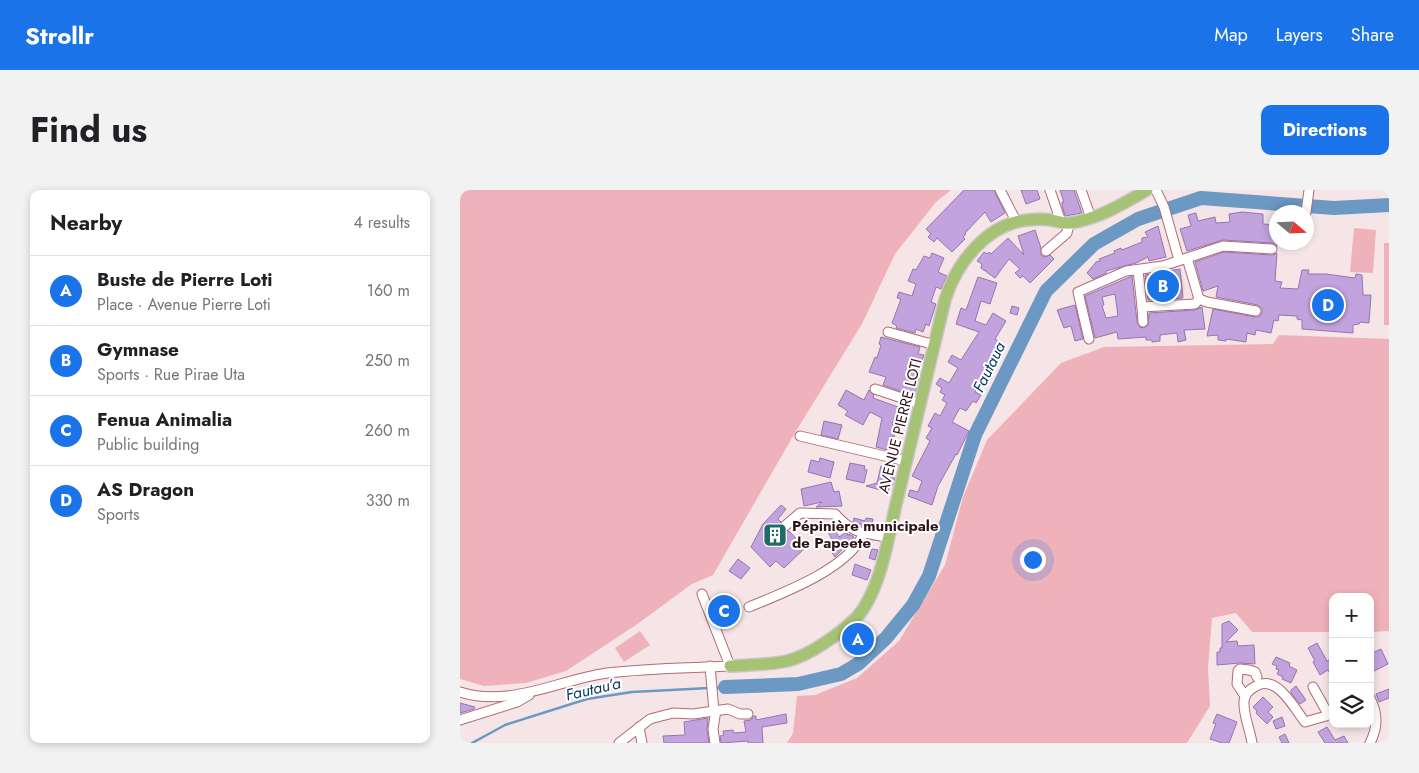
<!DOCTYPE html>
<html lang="en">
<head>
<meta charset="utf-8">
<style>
	:root { --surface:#fff; --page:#f2f2f2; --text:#202124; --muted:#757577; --line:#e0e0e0; --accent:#1a73e8 }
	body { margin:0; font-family:Jost,sans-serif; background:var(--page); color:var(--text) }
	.controls { position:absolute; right:15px; bottom:15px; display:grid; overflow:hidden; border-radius:10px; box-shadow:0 2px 8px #0003 }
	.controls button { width:45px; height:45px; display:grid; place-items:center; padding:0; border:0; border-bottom:1px solid var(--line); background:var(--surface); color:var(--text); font:25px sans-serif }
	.compass { position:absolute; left:809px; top:15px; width:45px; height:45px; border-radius:50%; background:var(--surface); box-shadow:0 2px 8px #0003; rotate:109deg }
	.you { position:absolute; left:572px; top:369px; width:18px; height:18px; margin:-12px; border:4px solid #fff; border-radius:50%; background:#1a73e8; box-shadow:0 0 0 8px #1a73e833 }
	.badge { display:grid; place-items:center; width:32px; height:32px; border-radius:50%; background:var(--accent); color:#fff; font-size:16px; font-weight:700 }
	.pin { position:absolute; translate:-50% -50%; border:2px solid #fff; box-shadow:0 1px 5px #0006 }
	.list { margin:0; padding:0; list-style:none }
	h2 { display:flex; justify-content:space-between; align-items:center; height:65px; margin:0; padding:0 20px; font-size:21px }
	h2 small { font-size:16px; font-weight:400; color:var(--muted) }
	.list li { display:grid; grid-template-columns:32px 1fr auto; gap:15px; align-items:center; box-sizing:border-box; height:70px; padding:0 20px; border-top:1px solid var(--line) }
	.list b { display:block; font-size:19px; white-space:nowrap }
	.list p { margin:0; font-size:16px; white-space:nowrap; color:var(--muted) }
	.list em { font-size:16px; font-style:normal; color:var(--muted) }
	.icon { flex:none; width:28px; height:28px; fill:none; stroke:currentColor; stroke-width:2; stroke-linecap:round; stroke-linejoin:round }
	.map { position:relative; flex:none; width:929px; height:553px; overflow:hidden; border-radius:10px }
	header { display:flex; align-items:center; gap:30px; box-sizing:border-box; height:70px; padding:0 25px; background:var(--accent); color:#fff }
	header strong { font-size:24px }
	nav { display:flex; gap:28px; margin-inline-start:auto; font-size:18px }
	.intro { display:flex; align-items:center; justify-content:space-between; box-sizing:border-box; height:120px; padding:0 30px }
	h1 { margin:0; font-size:35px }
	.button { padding:12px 22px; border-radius:10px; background:var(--accent); color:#fff; font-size:18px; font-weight:700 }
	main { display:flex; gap:30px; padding:0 30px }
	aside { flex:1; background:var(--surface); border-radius:10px; box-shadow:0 2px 8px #0003 }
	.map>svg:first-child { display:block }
	.green { fill:#efb2bb }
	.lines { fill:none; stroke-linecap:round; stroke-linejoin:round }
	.stream { stroke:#6c98c4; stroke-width:2.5 }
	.river { stroke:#6c98c4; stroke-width:14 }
	.building { fill:#c3a3de; stroke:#9476ae; fill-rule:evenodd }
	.minor-casing { stroke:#b06b77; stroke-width:11 }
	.major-casing { stroke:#cdc6c8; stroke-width:14 }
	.minor { stroke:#fff; stroke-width:9 }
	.major { stroke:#a6c274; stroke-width:11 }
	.labels { text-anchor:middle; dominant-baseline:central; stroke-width:4; stroke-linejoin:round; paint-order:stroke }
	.street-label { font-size:15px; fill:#2e1318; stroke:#fff }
	.poi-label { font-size:15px; font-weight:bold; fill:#2e1318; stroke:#fff; text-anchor:start }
	.water-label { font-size:16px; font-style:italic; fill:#083c66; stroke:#fff }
</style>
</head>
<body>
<header>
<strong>Strollr</strong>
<nav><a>Map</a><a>Layers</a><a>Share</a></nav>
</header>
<div class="intro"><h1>Find us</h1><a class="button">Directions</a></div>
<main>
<aside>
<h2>Nearby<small>4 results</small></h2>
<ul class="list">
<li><span class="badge">A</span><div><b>Buste de Pierre Loti</b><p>Place · Avenue Pierre Loti</p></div><em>160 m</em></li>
<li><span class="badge">B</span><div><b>Gymnase</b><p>Sports · Rue Pirae Uta</p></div><em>250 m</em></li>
<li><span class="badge">C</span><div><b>Fenua Animalia</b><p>Public building</p></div><em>260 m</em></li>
<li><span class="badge">D</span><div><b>AS Dragon</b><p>Sports</p></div><em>330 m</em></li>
</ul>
</aside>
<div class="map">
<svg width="929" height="553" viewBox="0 0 929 553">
	<rect width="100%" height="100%" fill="#f5e5e7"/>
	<g class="green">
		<polygon points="0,0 491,0 476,12 435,64 402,134 336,241 253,385 232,394 176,435 106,481 66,493 24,496 0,489"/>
		<polygon points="894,38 916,40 913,83 890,82"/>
		<rect x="924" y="53" width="5" height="82"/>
		<polygon points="819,145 929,149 929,441 910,442 910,407 873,407 873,442 792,442 776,423 752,428 748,478 750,516 727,553 327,553 333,543 337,506 355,505 397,488 439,451 485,375 503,307 527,250 601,173 644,157 813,154"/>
		<polygon points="180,441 190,455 164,472 155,458"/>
	</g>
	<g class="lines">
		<g class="stream">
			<polyline points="254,498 265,497"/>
			<polyline points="12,553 45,535 127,509 172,502 249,498"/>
		</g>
		<polyline class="river" points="265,497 338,494 381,484 398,474 426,448 453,415 469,386 515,245 586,101 634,54 678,29 741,8 874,18 929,15"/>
	</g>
	<g class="building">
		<polygon points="504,0 534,0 545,23 531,32 525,22 505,43 506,44 503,47 505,49 492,62 477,48 474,52 468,47 471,44 466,39"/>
		<polygon points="561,0 577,0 580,9 566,14"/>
		<polygon points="600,0 614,0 622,23 605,26 602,15 602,12 604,12"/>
		<polygon points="782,22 803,24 803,34 816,35 817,56 812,53 763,50 727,61 720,39 731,36 728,25 736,23 738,31 755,27 756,33 770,32 769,24"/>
		<polygon points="698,36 706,67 689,71 688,67 676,73 646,81 646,83 633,89 627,83 636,72 640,71 639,69 655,63 654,61 661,58 662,60 682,52 682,48 688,47 685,42"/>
		<polygon points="575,40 581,58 581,65 584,67 590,65 594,69 570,93 563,86 560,88 555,83 560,79 549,69 535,88 521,78 522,74 517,71 524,62 527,64 529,62 531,64 548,48 564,65 558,46"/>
		<polygon points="764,62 812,65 817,63 815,91 822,92 820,98 838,99 842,80 849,80 848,84 866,84 895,88 896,84 902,85 903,105 911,105 909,133 900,132 899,134 893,135 893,143 842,139 842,130 837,129 837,126 819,125 818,131 814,130 811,143 796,140 795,145 787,143 786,152 766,149 766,151 758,150 758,145 747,146 753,119 795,127 799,127 802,123 802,118 798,115 756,107 758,96 743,101 735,72"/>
		<polygon points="472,63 484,68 478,82 487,86 481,99 476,97 471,112 476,114 469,136 466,134 463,142 456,139 455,143 436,138 437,136 432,133 441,109 437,108 439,102 452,106 456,94 448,91 453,79 456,80 464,66 470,68"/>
		<polygon points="720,79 723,108 688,110 685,85"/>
		<path d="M672,86L677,132L680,137L684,138L688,135L689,123L735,120L742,117L745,139L724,140L726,150L718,152L717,143L700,145V151L692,152V150H686V147L658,149L657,142L635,148L625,106ZM655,104L658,126L646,128L642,116L644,115L642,107Z"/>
		<polygon points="518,87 537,93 530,114 521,111 515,131 526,135 533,123 546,131 535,149 541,153 540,155 544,157 538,167 532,163 526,174 533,178 529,185 532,186 528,193 522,190 515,202 521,205 516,213 513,211 506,221 500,218 492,232 509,241 497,265 496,264 478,296 472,315 448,306 450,300 458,302 462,291 452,286 470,251 466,248 472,238 468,236 475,223 480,226 487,213 482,210 485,205 480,202 482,198 476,194 480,188 489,193 498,178 488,172 492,165 501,170 519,142 496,134 501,118 506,120"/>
		<polygon points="615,115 623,149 615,151 611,136 604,138 597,120"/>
		<polygon points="552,116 559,118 557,125 550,123"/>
		<polygon points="421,147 460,157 458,164 464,165 456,186 459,187 455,206 423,195 426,187 409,182 415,167 417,168 421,155 419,154"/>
		<polygon points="386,200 404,210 409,200 414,205 413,208 438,217 432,234 438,236 434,247 431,246 428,260 416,257 422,228 410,222 403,235 385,225 388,221 378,215"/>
		<polygon points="364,231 382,235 378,249 361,245"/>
		<polygon points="360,268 374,272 370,288 348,282 351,270 359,272"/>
		<polygon points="390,273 405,276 404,279 407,280 404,293 386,289"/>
		<polygon points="421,276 433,280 431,287 435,288 432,296 430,295 428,302 406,296 417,293"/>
		<polygon points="371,292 374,302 379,301 382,316 356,317 362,312 344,316 341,299"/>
		<polygon points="321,315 326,319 318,329 321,332 319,337 320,340 323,342 329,341 345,358 324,378 316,371 310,377 291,357 303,334"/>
		<polygon points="394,328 405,331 406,328 413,329 411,338 393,332"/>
		<polygon points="374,339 379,347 387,342 388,346 389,344 394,347 375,367 368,357 374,353 368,342"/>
		<polygon points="412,359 418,360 415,370 409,368"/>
		<polygon points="278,369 290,378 281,389 269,381"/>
		<polygon points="395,374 411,380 407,390 392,385"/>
		<polygon points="268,416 270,424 261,427 258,419"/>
		<polygon points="769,431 778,440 766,452 777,451 778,456 794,455 795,474 780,473 757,475 757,462 760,462 760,458 762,458 762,434"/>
		<polygon points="857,453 867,471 873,468 873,490 868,480 860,485 853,472 855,471 848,458"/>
		<polygon points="921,459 928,474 912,482 910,478 910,464"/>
		<polygon points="816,467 830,473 829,476 837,480 831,493 822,489 823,487 817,484 819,480 816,479 817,476 812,474"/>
		<polygon points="836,496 846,510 840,514 831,503 831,500"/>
		<polygon points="929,499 929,508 919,512 916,504"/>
		<polygon points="803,507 813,517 808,522 813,527 807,534 796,523 797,521 793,517"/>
		<polygon points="0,513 15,517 14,519 0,523"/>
		<polygon points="326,524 327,533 302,537 303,553 288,553 288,551 261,553 260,546 264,545 263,541 273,540 274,543 286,542 284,531 291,530 294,526 296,526 296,530"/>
		<polygon points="757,524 777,532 769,553 762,553 750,549 756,534 753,533"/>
		<polygon points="822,527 825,536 816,539 813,531"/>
		<polygon points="248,528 247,540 249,553 204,553 203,546 225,545 224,532"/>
		<polygon points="867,537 875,550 884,546 888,553 865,553 858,542"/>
		<polygon points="825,544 829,553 822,553 819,547"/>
	</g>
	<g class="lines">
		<g class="minor-casing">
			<g id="minor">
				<polyline points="540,0 556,31"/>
				<polyline points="590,0 601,32"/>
				<polyline points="621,0 631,28"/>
				<polyline points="696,0 704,17 719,70"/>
				<polyline points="846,22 849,0"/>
				<polyline points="586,61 607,43 609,33"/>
				<polyline points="727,68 763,56 812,59"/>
				<polyline points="739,109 747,112 796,121"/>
				<polyline points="682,117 683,132"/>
				<polyline points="428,142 475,155"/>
				<polyline points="629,149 618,102 666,81 703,76 727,68 739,109 735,114 682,117 678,80"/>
				<polyline points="415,199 460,214"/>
				<polyline points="340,246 446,271"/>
				<path d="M325,336L340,323L375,324C393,344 403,343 428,347"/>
				<path d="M289,417C323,403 388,379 404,343"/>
				<polyline points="250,476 254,521"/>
				<path d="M0,502C50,518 98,490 147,483C188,478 229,478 270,476L242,404"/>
				<polyline points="785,506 777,494 778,481 780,479 789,480 795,482 797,487"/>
				<polyline points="0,530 57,512 69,505"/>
				<polyline points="179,537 182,553"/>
				<polyline points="159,553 190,529 213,523 233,524 268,519 280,524 288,524"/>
				<polyline points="255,553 253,539 256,520"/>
				<path d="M792,553C790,539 783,525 784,511C785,503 790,499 796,496C817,484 834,518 845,532L866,526L868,524L853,497"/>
				<path d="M910,553C918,537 918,524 910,508"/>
			</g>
		</g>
		<g class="major-casing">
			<path id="major" d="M270,476C289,475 308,475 327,471C349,466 381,443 397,427C422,399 429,341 438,306C454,240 470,175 485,110C496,73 528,33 568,30C576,29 584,29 591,30C598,31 604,34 610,33C638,29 663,14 687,0"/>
		</g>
		<use href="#minor" class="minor"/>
		<use href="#major" class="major"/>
	</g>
	<defs>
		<g id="building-square" transform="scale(1.25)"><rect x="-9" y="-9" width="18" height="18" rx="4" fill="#206b66" stroke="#fff"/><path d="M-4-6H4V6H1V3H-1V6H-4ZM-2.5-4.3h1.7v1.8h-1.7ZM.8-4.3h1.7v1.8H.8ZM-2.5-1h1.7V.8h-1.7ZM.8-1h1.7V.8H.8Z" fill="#fff"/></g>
	</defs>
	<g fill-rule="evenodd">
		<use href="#building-square" x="315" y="345"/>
	</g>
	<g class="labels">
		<g class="street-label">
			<text transform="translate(440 236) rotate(-76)">AVENUE PIERRE LOTI</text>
		</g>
		<g class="poi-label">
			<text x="332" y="336">Pépinière municipale<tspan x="332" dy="17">de Papeete</tspan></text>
		</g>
		<g class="water-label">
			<text transform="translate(529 177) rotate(-64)">Fautaua</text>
			<text transform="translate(133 499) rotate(-13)">Fautau’a</text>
		</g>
	</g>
</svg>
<div class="controls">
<button>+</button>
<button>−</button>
<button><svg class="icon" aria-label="layers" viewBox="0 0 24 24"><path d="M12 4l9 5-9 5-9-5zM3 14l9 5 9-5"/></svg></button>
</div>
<svg class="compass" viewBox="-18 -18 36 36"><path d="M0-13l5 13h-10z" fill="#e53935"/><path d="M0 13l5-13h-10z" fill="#757577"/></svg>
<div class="you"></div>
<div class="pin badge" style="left:398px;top:449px">A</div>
<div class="pin badge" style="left:703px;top:96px">B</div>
<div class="pin badge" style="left:264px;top:421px">C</div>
<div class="pin badge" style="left:868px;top:115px">D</div>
</div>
</main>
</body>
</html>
